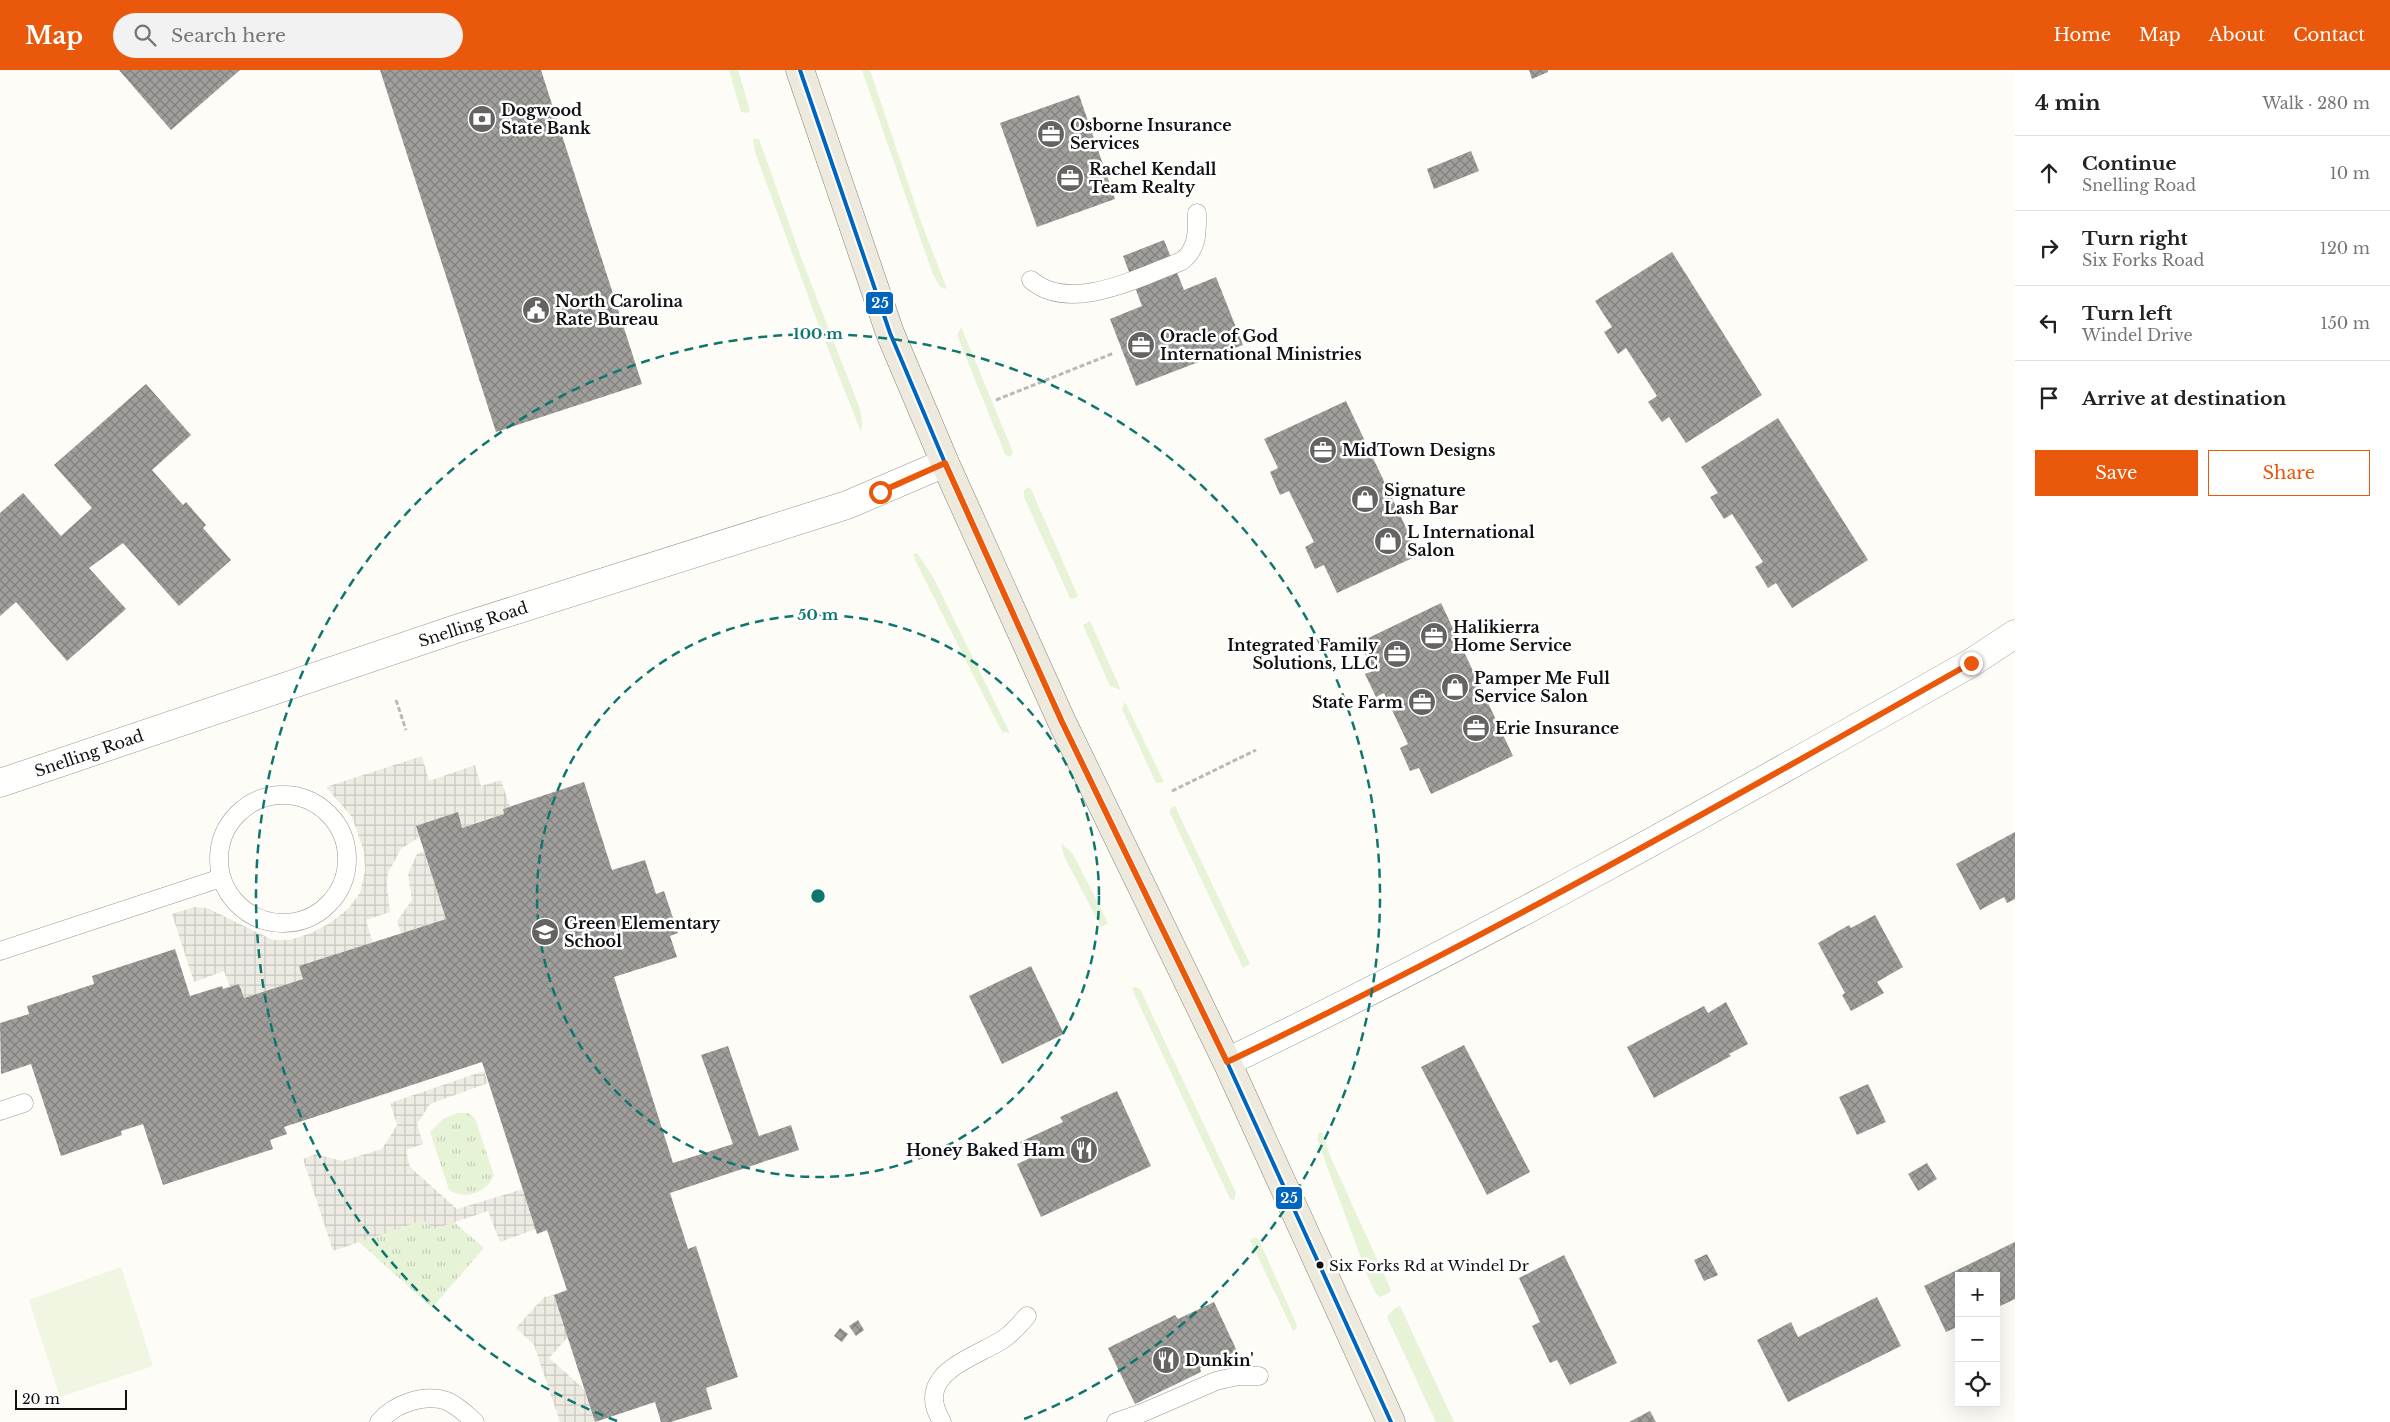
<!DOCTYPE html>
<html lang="en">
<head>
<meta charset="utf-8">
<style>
	:root { --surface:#fff; --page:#f2f2f2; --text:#222; --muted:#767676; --line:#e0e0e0; --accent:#ea580c }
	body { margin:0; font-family:"Libre Baskerville",serif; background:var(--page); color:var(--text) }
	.controls { position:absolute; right:15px; bottom:15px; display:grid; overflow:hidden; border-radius:0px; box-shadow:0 5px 20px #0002 }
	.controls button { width:45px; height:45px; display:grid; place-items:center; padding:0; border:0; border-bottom:1px solid var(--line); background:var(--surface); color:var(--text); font:25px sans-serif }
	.scale { position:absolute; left:15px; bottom:12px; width:112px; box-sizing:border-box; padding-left:5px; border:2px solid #111; border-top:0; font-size:14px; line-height:18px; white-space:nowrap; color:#111; -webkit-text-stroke:4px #fff; paint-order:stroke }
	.stop { position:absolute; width:15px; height:15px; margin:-11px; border:4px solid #ea580c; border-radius:50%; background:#fff }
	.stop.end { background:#ea580c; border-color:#fff; box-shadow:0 1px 5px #0008 }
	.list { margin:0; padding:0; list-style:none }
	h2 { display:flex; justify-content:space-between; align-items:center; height:65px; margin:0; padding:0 20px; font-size:21px }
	h2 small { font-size:16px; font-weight:400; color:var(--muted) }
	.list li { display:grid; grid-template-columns:32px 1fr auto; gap:15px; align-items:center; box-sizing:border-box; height:75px; padding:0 20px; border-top:1px solid var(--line) }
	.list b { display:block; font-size:19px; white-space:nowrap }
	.list p { margin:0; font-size:16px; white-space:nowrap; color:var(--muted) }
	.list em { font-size:16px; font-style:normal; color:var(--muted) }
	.actions { display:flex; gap:10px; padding:15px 20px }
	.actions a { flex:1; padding:11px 0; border:1px solid var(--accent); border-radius:0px; text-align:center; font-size:18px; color:var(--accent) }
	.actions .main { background:var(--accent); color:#fff }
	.icon { flex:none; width:28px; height:28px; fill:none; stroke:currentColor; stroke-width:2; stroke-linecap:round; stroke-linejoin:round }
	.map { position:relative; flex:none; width:2015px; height:1352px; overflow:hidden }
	header { display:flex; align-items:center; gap:30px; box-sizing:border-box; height:70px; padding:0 25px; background:var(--accent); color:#fff }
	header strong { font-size:24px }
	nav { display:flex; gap:28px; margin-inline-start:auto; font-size:18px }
	.search { width:350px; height:45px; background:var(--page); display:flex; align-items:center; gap:12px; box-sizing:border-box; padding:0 18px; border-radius:28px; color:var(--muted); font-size:19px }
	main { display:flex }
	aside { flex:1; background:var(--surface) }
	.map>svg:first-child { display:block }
	.grass { fill:#e7f3d7 }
	.park { fill:url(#park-tufts) }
	.pitch { fill:#f0f6e1 }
	.plaza { fill:url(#plaza-grid) }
	.building { fill:url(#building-cross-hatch) }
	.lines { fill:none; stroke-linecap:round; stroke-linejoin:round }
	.lane-casing { stroke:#979795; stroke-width:19 }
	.street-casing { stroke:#979795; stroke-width:29 }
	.primary-casing { stroke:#858482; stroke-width:29 }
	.path { stroke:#b9b9b8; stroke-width:3; stroke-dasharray:5 2.5; stroke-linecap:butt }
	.lane { stroke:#fffffe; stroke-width:18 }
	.street { stroke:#fffffe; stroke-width:28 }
	.primary { stroke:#ede9dc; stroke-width:28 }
	.bus-1-casing { stroke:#fff; stroke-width:8 }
	.bus-1 { stroke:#0065bd; stroke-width:4 }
	.route { stroke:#ea580c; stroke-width:6 }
	.ring { fill:none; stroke:#0f766e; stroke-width:2.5; stroke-dasharray:9 6 }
	.bus-dot { fill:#111; stroke:#fff; stroke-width:2 }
	.labels { text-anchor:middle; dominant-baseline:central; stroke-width:5; stroke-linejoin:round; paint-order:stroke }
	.bus-label { font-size:15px; fill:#111; stroke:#fff; text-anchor:start }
	.poi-label { font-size:16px; font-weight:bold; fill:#111; stroke:#fff; text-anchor:start }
	.street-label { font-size:16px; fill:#111; stroke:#fff }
	.centre { fill:#0f766e; stroke:#fff; stroke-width:2.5 }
	.ring-label { font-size:15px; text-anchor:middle; font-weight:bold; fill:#0f766e; stroke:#fff; stroke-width:5; stroke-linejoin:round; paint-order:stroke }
	.line-badge { stroke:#fff; stroke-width:2 }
	.badge-label { font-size:14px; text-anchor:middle; font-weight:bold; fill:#fff }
</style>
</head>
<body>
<header>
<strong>Map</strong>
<div class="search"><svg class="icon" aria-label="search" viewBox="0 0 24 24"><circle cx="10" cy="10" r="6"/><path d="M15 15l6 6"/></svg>Search here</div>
<nav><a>Home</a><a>Map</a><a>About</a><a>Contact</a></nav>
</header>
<main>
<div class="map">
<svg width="2015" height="1352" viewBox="0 0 2015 1352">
	<defs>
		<pattern id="park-tufts" width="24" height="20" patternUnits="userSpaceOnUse" patternTransform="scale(1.25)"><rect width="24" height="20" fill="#e7f3d7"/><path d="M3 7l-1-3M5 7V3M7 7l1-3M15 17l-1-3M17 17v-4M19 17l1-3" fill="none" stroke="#c5cfb8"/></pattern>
		<pattern id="plaza-grid" width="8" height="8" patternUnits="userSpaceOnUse" patternTransform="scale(1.25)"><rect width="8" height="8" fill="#edebe2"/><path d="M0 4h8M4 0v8" fill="none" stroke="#cac8c1"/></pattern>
		<pattern id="building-cross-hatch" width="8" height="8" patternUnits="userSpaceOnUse" patternTransform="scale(1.25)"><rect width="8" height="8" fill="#a19f9c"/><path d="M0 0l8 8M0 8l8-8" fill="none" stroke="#82807e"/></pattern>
	</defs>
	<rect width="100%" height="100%" fill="#fdfcf7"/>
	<g class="grass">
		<polygon points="729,0 738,0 750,40 748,43 741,42"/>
		<polygon points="862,0 870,0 920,149 947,219 940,217 932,202"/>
		<polygon points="753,69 759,69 802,190 860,339 862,353 861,362 819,256 755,82"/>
		<polygon points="961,257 1013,382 1010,387 1005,384 957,265"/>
		<polygon points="1030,417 1078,526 1073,529 1070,528 1024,427 1024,420"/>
		<polygon points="917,483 933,507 1010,663 1002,662 917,494 913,484"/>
		<polygon points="1090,551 1121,620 1110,616 1083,555"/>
		<polygon points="1125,632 1164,712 1156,713 1122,639"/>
		<polygon points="1175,736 1250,894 1243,898 1170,743 1170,739"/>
		<polygon points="1061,773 1073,784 1108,853 1101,857 1064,786"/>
		<polygon points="1135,917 1140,919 1236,1123 1234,1130 1230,1129 1132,919"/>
		<polygon points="1322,1062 1331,1088 1391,1220 1389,1223 1380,1227 1376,1224 1368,1207 1317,1069 1319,1063"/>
		<polygon points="1253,1168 1258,1168 1296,1253 1297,1258 1293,1261 1250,1170"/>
		<polygon points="1400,1236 1454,1352 1436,1352 1387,1247 1394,1239"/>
	</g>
	<g class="park">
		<path d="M458,1043H468L475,1048L494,1105C488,1122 464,1131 449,1120L430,1062L443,1049Z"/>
		<polygon points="423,1150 434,1159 454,1152 484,1178 432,1238 358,1171"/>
	</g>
	<polygon class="pitch" points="121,1197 153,1296 60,1327 29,1230"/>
	<g class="plaza">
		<polygon points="422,686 429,711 475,695 481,716 501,710 510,737 503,739 504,744 462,758 457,743 401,779 388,803 387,816 390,842 366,850 373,873 303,909 244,928 239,914 230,917 224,901 194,912 172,844 194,837 207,838 273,870 290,870 311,863 330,853 348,839 360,823 365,801 364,782 352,747 326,717"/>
		<polygon points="424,781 446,849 401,863 397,851 412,830 408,804 417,784"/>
		<polygon points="484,1001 488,1013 430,1034 417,1054 423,1074 406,1080 410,1097 457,1139 523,1119 536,1159 500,1172 488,1141 434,1159 423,1150 333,1181 303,1089 316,1084 342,1091 382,1079 397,1055 390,1033"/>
		<polygon points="554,1225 568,1267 549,1288 584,1319 595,1352 560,1352 534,1275 516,1258 544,1227"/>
	</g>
	<g class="building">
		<polygon points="119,0 240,0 171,60"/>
		<polygon points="380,0 541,0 642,314 496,362"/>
		<polygon points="1529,0 1548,0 1548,2 1532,9"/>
		<polygon points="1079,25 1115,129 1037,157 1000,53"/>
		<polygon points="1471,81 1479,101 1434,119 1427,99"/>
		<polygon points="1164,170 1184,220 1216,207 1243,275 1136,316 1110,249 1142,236 1123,186"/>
		<polygon points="1672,182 1762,325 1686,373 1669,347 1662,352 1648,332 1657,326 1626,278 1618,284 1604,262 1612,257 1595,231"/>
		<polygon points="146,314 191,365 152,400 183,435 186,432 206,455 203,458 231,490 179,536 123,473 89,498 126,539 67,591 16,532 0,546 0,443 23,423 61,466 92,438 54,395"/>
		<polygon points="1346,331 1419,485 1337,523 1324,495 1315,499 1305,477 1314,472 1289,421 1280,425 1270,402 1278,398 1264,369"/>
		<polygon points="1778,348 1868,490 1792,538 1776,513 1768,518 1755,497 1763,492 1732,444 1724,449 1710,427 1718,423 1701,397"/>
		<polygon points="1441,533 1513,686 1431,724 1419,698 1410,701 1400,678 1408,674 1384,623 1376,627 1365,604 1373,601 1360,572"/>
		<polygon points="584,712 612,800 645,790 656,824 664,821 678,863 670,866 677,887 614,907 673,1093 733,1074 701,985 728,976 759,1066 791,1055 799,1080 670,1123 688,1179 696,1176 738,1307 706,1318 712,1339 671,1352 661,1352 655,1332 595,1352 554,1225 567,1220 547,1160 537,1164 482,992 284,1057 287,1064 270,1070 273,1079 163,1115 143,1054 121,1061 122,1065 61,1086 31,994 1,1004 0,953 29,944 27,936 94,914 92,906 175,879 190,926 222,916 223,919 239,914 244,928 303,909 299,896 446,849 416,756 458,742 462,758 504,744 503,739"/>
		<polygon points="2015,762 2015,829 2007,833 2004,827 1980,840 1956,794"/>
		<polygon points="1875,845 1903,897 1877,912 1884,923 1851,941 1842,925 1845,923 1818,873 1849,855 1851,858"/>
		<polygon points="1031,896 1064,964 1002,994 969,926"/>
		<polygon points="1726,932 1748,974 1729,984 1731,986 1654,1028 1627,977 1704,936 1708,943"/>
		<polygon points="1464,975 1530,1102 1487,1125 1421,997"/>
		<polygon points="1868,1014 1886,1052 1857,1065 1839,1027"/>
		<polygon points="1117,1021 1151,1096 1041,1147 1017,1094 1028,1089 1020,1072 1063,1052 1060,1047"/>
		<polygon points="1927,1093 1937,1109 1918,1121 1908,1104"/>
		<polygon points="2015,1172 2015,1229 1996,1238 1996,1206 1959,1206 1959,1256 1946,1262 1924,1216"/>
		<polygon points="1707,1184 1718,1205 1704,1211 1694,1190"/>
		<polygon points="1564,1185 1617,1293 1570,1315 1557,1290 1550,1293 1532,1256 1540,1252 1519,1208"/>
		<polygon points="1877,1227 1901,1276 1788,1332 1757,1270 1791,1252 1798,1267"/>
		<polygon points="1214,1232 1237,1281 1200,1298 1201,1302 1135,1334 1108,1278 1175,1245 1178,1249"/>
		<polygon points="858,1250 864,1260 856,1266 849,1256"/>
		<polygon points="840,1258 848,1264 842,1272 834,1266"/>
		<polygon points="1650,1341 1656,1352 1629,1352"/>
	</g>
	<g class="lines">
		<g class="lane-casing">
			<g id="lane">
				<path d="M1031,210C1070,244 1140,207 1182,191C1198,178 1197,163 1197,143"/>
				<circle cx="283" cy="789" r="64"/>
				<polyline points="0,881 221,808"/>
				<polyline points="0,1041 24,1033"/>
				<path d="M379,1352C394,1334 424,1323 447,1331C458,1336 466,1344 475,1352"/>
				<path d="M942,1352C913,1304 970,1290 1002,1270C1012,1264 1020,1254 1027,1246"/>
				<polyline points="1116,1352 1142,1343 1216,1311 1238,1306 1259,1306"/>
			</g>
		</g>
		<g class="street-casing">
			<g id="street">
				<polyline points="0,713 459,558 847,435 945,393"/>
				<path d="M1227,992C1481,870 1726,732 1971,593L2015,564"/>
			</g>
		</g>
		<g class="primary-casing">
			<polyline id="primary" points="800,0 890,263 945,393 1062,652 1227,992 1391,1352"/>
		</g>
		<g class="path">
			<polyline points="996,330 1114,283"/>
			<polyline points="396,630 406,660"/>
			<polyline points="1172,721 1256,680"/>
		</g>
		<use href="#lane" class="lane"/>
		<use href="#street" class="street"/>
		<use href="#primary" class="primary"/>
		<g class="bus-1-casing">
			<polyline id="bus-1" points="800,0 890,263 945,393 1062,652 1227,992 1391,1352"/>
		</g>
		<use href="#bus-1" class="bus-1"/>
	</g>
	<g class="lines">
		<path class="route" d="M880,422L945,393L1062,652L1227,992C1481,871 1726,732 1971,593"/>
	</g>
	<g class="ring">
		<circle cx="818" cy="826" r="281"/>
		<path d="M617 1351A562 562 0 1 1 1019 1351"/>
	</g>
	<defs>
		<g id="bank-disc" transform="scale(1.4375)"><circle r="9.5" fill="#646362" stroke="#fff"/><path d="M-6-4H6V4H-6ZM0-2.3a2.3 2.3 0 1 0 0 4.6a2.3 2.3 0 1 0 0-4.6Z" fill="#fff"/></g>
		<g id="office-disc" transform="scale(1.4375)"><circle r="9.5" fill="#646362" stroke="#fff"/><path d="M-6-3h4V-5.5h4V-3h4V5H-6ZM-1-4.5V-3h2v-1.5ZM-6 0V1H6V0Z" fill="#fff"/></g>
		<g id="civic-disc" transform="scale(1.4375)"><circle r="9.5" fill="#646362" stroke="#fff"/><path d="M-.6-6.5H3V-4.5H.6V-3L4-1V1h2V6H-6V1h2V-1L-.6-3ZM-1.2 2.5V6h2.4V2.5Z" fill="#fff"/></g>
		<g id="shop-disc" transform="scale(1.4375)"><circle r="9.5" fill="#646362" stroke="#fff"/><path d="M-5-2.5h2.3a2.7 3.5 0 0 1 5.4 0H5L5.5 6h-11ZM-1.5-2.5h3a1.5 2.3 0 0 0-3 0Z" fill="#fff"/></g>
		<g id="school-disc" transform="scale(1.4375)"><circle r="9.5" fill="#646362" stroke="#fff"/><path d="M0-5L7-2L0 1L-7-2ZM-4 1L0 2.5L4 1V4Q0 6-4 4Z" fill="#fff"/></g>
		<g id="restaurant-disc" transform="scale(1.4375)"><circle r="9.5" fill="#646362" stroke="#fff"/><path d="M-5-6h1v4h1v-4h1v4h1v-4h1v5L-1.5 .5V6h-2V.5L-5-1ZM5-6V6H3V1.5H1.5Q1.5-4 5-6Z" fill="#fff"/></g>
	</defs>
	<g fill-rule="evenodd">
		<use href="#bank-disc" x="482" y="49"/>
		<use href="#office-disc" x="1051" y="64"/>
		<use href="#office-disc" x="1070" y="108"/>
		<use href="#civic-disc" x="536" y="240"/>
		<use href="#office-disc" x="1141" y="275"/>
		<use href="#office-disc" x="1323" y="380"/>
		<use href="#shop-disc" x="1365" y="429"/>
		<use href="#shop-disc" x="1388" y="471"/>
		<use href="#office-disc" x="1434" y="566"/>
		<use href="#office-disc" x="1397" y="584"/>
		<use href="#shop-disc" x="1455" y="617"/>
		<use href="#office-disc" x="1422" y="632"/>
		<use href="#office-disc" x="1476" y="658"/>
		<use href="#school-disc" x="545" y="862"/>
		<use href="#restaurant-disc" x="1084" y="1080"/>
		<use href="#restaurant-disc" x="1166" y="1290"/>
	</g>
	<circle class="bus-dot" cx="1320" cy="1195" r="4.5"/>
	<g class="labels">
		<g class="bus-label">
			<text x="1329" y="1195">Six Forks Rd at Windel Dr</text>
		</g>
		<g class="poi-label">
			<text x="501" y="40">Dogwood<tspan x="501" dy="18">State Bank</tspan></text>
			<text x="1070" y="55">Osborne Insurance<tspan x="1070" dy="18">Services</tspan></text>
			<text x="1089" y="99">Rachel Kendall<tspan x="1089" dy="18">Team Realty</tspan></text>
			<text x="555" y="231">North Carolina<tspan x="555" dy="18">Rate Bureau</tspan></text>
			<text x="1160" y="266">Oracle of God<tspan x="1160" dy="18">International Ministries</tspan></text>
			<text x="1342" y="380">MidTown Designs</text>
			<text x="1384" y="420">Signature<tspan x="1384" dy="18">Lash Bar</tspan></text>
			<text x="1407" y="462">L International<tspan x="1407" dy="18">Salon</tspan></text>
			<text x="1453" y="557">Halikierra<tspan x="1453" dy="18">Home Service</tspan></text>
			<text x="1378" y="575" text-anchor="end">Integrated Family<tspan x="1378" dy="18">Solutions, LLC</tspan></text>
			<text x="1474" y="608">Pamper Me Full<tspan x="1474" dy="18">Service Salon</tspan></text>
			<text x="1403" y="632" text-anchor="end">State Farm</text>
			<text x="1495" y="658">Erie Insurance</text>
			<text x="564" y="853">Green Elementary<tspan x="564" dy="18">School</tspan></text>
			<text x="1065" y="1080" text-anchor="end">Honey Baked Ham</text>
			<text x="1185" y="1290">Dunkin'</text>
		</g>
		<g class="street-label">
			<text transform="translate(473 554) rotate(-18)">Snelling Road</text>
			<text transform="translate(89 683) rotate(-19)">Snelling Road</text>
		</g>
	</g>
	<circle cx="818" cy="826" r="8" class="centre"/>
	<g class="ring-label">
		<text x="818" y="269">100 m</text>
		<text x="818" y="550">50 m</text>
	</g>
	<g class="line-badge">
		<rect x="865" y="221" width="29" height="24" rx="5" fill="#0065bd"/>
		<rect x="1275" y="1116" width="28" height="24" rx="5" fill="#0065bd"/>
	</g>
	<g class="badge-label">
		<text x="880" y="238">25</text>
		<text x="1289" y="1133">25</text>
	</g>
</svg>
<div class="controls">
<button>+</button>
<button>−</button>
<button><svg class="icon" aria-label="locate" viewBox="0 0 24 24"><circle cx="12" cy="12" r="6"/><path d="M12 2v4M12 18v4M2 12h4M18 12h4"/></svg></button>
</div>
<div class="scale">20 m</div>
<div class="stop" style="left:880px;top:422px"></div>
<div class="stop end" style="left:1971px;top:593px"></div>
</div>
<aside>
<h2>4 min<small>Walk · 280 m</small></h2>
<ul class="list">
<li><svg class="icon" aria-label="ahead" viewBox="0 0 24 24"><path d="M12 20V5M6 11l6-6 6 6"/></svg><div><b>Continue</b><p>Snelling Road</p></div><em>10 m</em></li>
<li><svg class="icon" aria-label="right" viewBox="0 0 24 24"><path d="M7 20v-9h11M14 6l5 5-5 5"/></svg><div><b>Turn right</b><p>Six Forks Road</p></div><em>120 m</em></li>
<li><svg class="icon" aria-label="left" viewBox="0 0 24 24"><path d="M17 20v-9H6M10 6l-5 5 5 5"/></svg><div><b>Turn left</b><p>Windel Drive</p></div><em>150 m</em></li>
<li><svg class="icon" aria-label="arrive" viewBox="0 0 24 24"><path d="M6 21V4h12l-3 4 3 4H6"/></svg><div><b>Arrive at destination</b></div></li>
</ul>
<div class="actions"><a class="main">Save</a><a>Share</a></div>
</aside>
</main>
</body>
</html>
